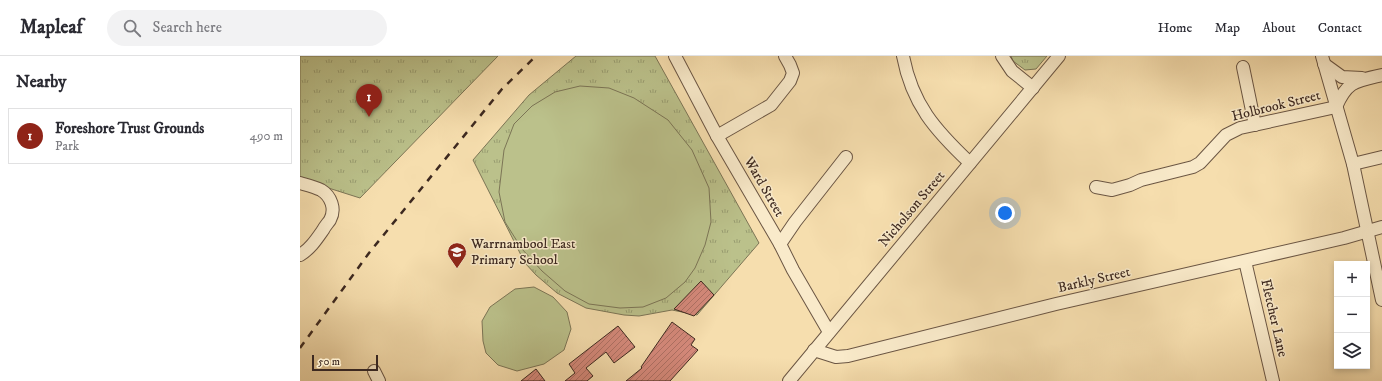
<!DOCTYPE html>
<html lang="en">
<head>
<meta charset="utf-8">
<style>
	:root { --surface:#fff; --page:#f2f2f3; --text:#2b2b33; --muted:#7c7c81; --line:#e1e1e2; --accent:#8f2418 }
	body { margin:0; font-family:"IM FELL DW Pica",serif; background:var(--page); color:var(--text) }
	.controls { position:absolute; right:12px; bottom:12px; display:grid; overflow:hidden; border-radius:0px; box-shadow:0 2px 6px #0003 }
	.controls button { width:36px; height:36px; display:grid; place-items:center; padding:0; border:0; border-bottom:1px solid var(--line); background:var(--surface); color:var(--text); font:20px sans-serif }
	.scale { position:absolute; left:12px; bottom:10px; width:66px; box-sizing:border-box; padding-left:4px; border:2px solid #3d2920; border-top:0; font-size:11px; line-height:14px; white-space:nowrap; color:#3d2920; -webkit-text-stroke:3px #f9eaca; paint-order:stroke }
	.you { position:absolute; left:705px; top:157px; width:14px; height:14px; margin:-10px; border:3px solid #fff; border-radius:50%; background:#1a73e8; box-shadow:0 0 0 6px #1a73e833 }
	.badge { display:grid; place-items:center; width:26px; height:26px; border-radius:50%; background:var(--accent); color:#fff; font-size:13px; font-weight:700 }
	.pin { position:absolute; translate:-50% -33px; filter:drop-shadow(0 1px 2px #0008) }
	.pin::after { content:''; position:absolute; top:21px; width:14px; height:12px; background:inherit; clip-path:polygon(0 0,100% 0,50% 100%) }
	.list { margin:0; padding:0; list-style:none }
	h2 { display:flex; justify-content:space-between; align-items:center; height:52px; margin:0; padding:0 16px; font-size:17px }
	h2 small { font-size:13px; font-weight:400; color:var(--muted) }
	.list li { display:grid; grid-template-columns:26px 1fr auto; gap:12px; align-items:center; box-sizing:border-box; height:56px; margin:0 8px 8px; padding:0 8px; border:1px solid var(--line); border-radius:0px }
	.list b { display:block; font-size:15px; white-space:nowrap }
	.list p { margin:0; font-size:13px; white-space:nowrap; color:var(--muted) }
	.list em { font-size:13px; font-style:normal; color:var(--muted) }
	.icon { flex:none; width:22px; height:22px; fill:none; stroke:currentColor; stroke-width:2; stroke-linecap:round; stroke-linejoin:round }
	.map { position:relative; flex:none; width:1082px; height:325px; overflow:hidden }
	header { display:flex; align-items:center; gap:24px; box-sizing:border-box; height:56px; padding:0 20px; background:var(--surface); border-bottom:1px solid var(--line) }
	header strong { font-size:19px }
	nav { display:flex; gap:22px; margin-inline-start:auto; font-size:14px }
	.search { width:280px; height:36px; background:var(--page); display:flex; align-items:center; gap:10px; box-sizing:border-box; padding:0 14px; border-radius:22px; color:var(--muted); font-size:15px }
	main { display:flex }
	aside { flex:1; background:var(--surface) }
	.map>svg:first-child { display:block }
	.grass { fill:url(#grass-tufts); stroke:#7c7556 }
	.garden { fill:#bbc18b; stroke:#7c7556 }
	.building { fill:url(#building-hatch); stroke:#3d2920 }
	.lines { fill:none; stroke-linecap:round; stroke-linejoin:round }
	.minor-casing { stroke:#6b5644; stroke-width:14 }
	.minor { stroke:#f9eaca; stroke-width:12 }
	.rail { stroke:#3d2920; stroke-width:2.5; stroke-dasharray:7 7; stroke-linecap:butt }
	.labels { text-anchor:middle; dominant-baseline:central; stroke-width:3; stroke-linejoin:round; paint-order:stroke }
	.street-label { font-size:14px; fill:#3d2920; stroke:#f9eaca }
	.poi-label { font-size:14px; fill:#3d2920; stroke:#f9eaca; text-anchor:start }
</style>
</head>
<body>
<header>
<strong>Mapleaf</strong>
<div class="search"><svg class="icon" aria-label="search" viewBox="0 0 24 24"><circle cx="10" cy="10" r="6"/><path d="M15 15l6 6"/></svg>Search here</div>
<nav><a>Home</a><a>Map</a><a>About</a><a>Contact</a></nav>
</header>
<main>
<aside>
<h2>Nearby<small></small></h2>
<ul class="list">
<li><span class="badge">1</span><div><b>Foreshore Trust Grounds</b><p>Park</p></div><em>490 m</em></li>
</ul>
</aside>
<div class="map">
<svg width="1082" height="325" viewBox="0 0 1082 325">
	<defs>
		<pattern id="grass-tufts" width="24" height="20" patternUnits="userSpaceOnUse"><rect width="24" height="20" fill="#bbc18b"/><path d="M3 7l-1-3M5 7V3M7 7l1-3M15 17l-1-3M17 17v-4M19 17l1-3" fill="none" stroke="#999d71"/></pattern>
		<pattern id="building-hatch" width="6" height="6" patternUnits="userSpaceOnUse"><rect width="6" height="6" fill="#d5897b"/><path d="M-1 1l2-2M0 6l6-6M5 7l2-2" fill="none" stroke="#ae7064"/></pattern>
	</defs>
	<rect width="100%" height="100%" fill="#f6deae"/>
	<filter id="stains"><feTurbulence type="fractalNoise" baseFrequency=".005" numOctaves="4"/><feColorMatrix values="0 0 0 0 .2 0 0 0 0 .09 0 0 0 0 .02 0 0 0 .5 -.17"/></filter>
	<radialGradient id="worn" r=".72"><stop offset=".6" stop-color="#630" stop-opacity="0"/><stop offset="1" stop-color="#630" stop-opacity=".3"/></radialGradient>
	<g class="grass">
		<polygon points="0,0 198,0 60,142 0,123"/>
		<polygon points="276,0 355,0 459,187 397,259 372,254 339,260 324,259 286,252 257,237 236,219 225,207 173,104 229,39"/>
		<polygon points="711,0 747,0 736,13 725,14 713,5"/>
	</g>
	<g class="garden">
		<polygon points="280,30 309,32 334,42 368,64 392,94 409,132 411,166 405,189 395,212 385,226 366,242 343,251 320,252 289,248 265,235 242,215 222,193 205,166 199,136 204,94 214,68 232,50 255,36"/>
		<polygon points="234,231 253,241 267,256 271,273 264,294 244,308 217,315 198,309 186,297 183,285 182,265 190,251 215,233"/>
	</g>
	<g class="building">
		<polygon points="401,225 414,239 394,260 374,253"/>
		<polygon points="372,266 395,283 391,289 398,294 370,325 326,325 342,312 341,311"/>
		<polygon points="318,270 335,291 314,307 306,296 286,312 293,320 287,325 265,325 275,317 269,308"/>
		<polygon points="236,313 245,325 221,325"/>
	</g>
	<g class="lines">
		<g class="minor-casing">
			<g id="minor">
				<polyline points="375,0 417,80 480,188 493,214 529,276"/>
				<path d="M603,0C612,48 635,74 670,107"/>
				<polyline points="702,0 712,15 733,32"/>
				<polyline points="1022,0 1053,108 1082,244"/>
				<polyline points="1024,8 1042,21 1062,22"/>
				<polyline points="943,11 955,69"/>
				<polyline points="417,80 471,49 490,25 493,17 490,9 485,0"/>
				<polyline points="1053,108 1082,101"/>
				<path d="M0,127C7,129 15,131 21,134C31,140 36,153 30,164C28,167 25,170 23,174C16,184 10,193 0,199"/>
				<path d="M796,131L812,134L830,129L841,124L893,111L900,107L926,79L940,72L1036,51C1047,25 1056,25 1082,19"/>
				<polyline points="480,188 495,166 546,101"/>
				<polyline points="945,205 973,325"/>
				<polyline points="514,294 536,301 548,300 756,248 1044,182 1082,171"/>
				<polyline points="74,315 79,325"/>
				<polyline points="489,325 759,0"/>
			</g>
		</g>
		<use href="#minor" class="minor"/>
		<polyline class="rail" points="0,292 69,197 202,33 236,0"/>
	</g>
	<defs>
		<g id="school-pin" transform="scale(1)"><path d="M0 17L-7.5 6A9.5 9.5 0 1 1 7.5 6Z" fill="#8f2418" stroke="#f9eaca"/><path d="M0-5L7-2L0 1L-7-2ZM-4 1L0 2.5L4 1V4Q0 6-4 4Z" fill="#fff"/></g>
	</defs>
	<g fill-rule="evenodd">
		<use href="#school-pin" x="157" y="196"/>
	</g>
	<g class="labels">
		<g class="street-label">
			<text transform="translate(976 50) rotate(-14)">Holbrook Street</text>
			<text transform="translate(464 131) rotate(60)">Ward Street</text>
			<text transform="translate(612 153) rotate(-50)">Nicholson Street</text>
			<text transform="translate(794 224) rotate(-13)">Barkly Street</text>
			<text transform="translate(974 262) rotate(77)">Fletcher Lane</text>
		</g>
		<g class="poi-label">
			<text x="171" y="188">Warrnambool East<tspan x="171" dy="16">Primary School</tspan></text>
		</g>
	</g>
	<rect width="100%" height="100%" filter="url(#stains)"/>
	<rect width="100%" height="100%" fill="url(#worn)"/>
</svg>
<div class="controls">
<button>+</button>
<button>−</button>
<button><svg class="icon" aria-label="layers" viewBox="0 0 24 24"><path d="M12 4l9 5-9 5-9-5zM3 14l9 5 9-5"/></svg></button>
</div>
<div class="scale">50 m</div>
<div class="you"></div>
<div class="pin badge" style="left:69px;top:61px">1</div>
</div>
</main>
</body>
</html>
